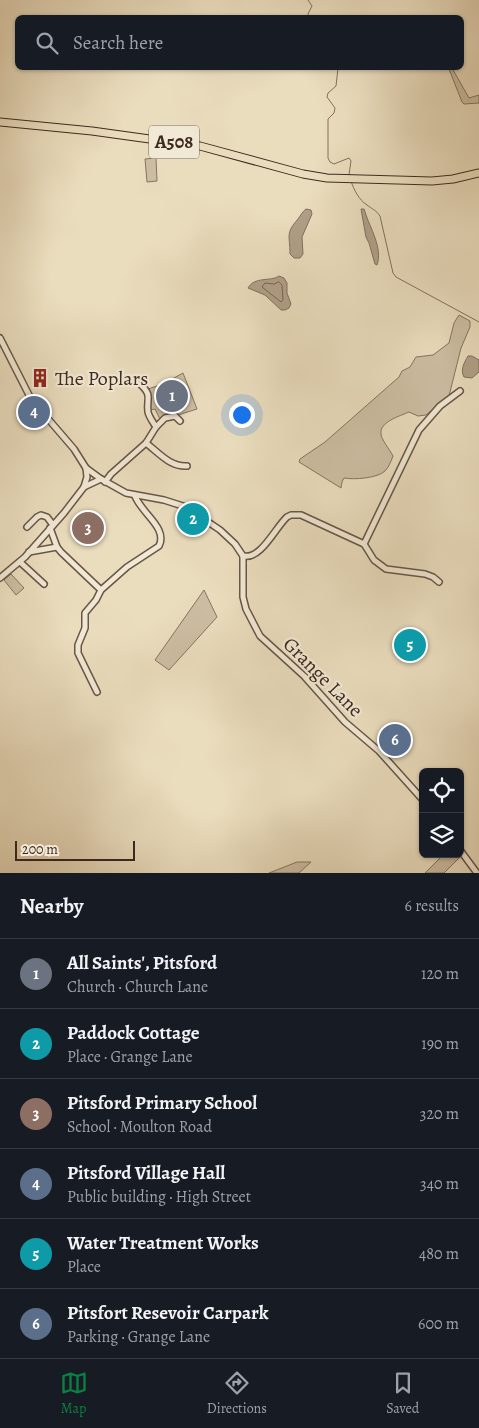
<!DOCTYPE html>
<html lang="en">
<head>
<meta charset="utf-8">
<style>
	:root { --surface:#171b24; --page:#242831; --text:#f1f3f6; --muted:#9ea1a6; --line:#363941; --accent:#0b8043 }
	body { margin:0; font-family:Alegreya,serif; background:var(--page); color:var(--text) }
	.controls { position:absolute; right:15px; bottom:15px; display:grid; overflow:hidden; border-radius:8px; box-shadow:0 1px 4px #0004 }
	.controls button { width:45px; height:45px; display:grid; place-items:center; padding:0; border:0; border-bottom:1px solid var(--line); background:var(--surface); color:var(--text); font:25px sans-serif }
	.scale { position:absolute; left:15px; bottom:12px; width:120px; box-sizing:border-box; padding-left:5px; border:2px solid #3e291e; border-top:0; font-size:14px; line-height:18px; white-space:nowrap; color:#3e291e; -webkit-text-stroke:4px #f1e9d5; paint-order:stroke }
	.you { position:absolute; left:241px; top:414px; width:18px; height:18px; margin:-12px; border:4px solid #fff; border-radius:50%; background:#1a73e8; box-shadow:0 0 0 8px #1a73e833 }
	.badge { display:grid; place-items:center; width:32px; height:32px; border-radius:50%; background:var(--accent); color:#fff; font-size:16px; font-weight:700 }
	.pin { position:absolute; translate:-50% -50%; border:2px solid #fff; box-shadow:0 1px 5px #0006 }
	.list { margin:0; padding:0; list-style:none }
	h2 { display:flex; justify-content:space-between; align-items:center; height:65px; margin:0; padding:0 20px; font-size:21px }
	h2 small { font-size:16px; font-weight:400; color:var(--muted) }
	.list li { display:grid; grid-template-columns:32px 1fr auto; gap:15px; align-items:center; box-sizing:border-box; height:70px; padding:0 20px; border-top:1px solid var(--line) }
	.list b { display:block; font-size:19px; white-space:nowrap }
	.list p { margin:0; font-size:16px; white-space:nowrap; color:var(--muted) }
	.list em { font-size:16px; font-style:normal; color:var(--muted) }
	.icon { flex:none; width:28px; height:28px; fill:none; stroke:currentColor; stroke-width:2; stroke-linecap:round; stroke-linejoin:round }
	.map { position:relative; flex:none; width:479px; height:873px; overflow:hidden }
	.search { position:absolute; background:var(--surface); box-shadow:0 1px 4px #0004; left:15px; right:15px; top:15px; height:55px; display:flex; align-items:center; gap:12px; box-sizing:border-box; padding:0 18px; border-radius:8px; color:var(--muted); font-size:19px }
	.sheet { height:485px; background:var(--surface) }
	nav { display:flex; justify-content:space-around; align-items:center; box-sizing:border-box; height:70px; border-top:1px solid var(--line); background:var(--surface); font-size:14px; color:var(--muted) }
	nav a { display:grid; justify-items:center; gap:2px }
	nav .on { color:var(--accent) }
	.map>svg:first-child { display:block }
	.green { fill:#cdbea3; stroke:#867460 }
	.water { fill:#b0a088; stroke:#82705e }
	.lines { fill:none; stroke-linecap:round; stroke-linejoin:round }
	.shore { stroke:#776453; stroke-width:1 }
	.stream { stroke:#82705e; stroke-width:1 }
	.minor-casing { stroke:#695646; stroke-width:8 }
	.highway-casing { stroke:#3e291e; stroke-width:9 }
	.minor { stroke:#f1e9d5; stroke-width:5 }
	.highway { stroke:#eaddbe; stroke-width:7 }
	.labels { text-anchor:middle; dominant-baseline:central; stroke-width:4.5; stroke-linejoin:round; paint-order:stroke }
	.shield { fill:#f1e9d5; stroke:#746355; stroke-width:1 }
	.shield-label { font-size:19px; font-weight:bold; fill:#3e291e }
	.poi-label { font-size:20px; fill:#3e291e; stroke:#f1e9d5; text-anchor:start }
	.street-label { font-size:20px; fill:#3e291e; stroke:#f1e9d5 }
</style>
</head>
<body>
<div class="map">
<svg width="479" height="873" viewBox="0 0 479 873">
	<rect width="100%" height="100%" fill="#eaddbe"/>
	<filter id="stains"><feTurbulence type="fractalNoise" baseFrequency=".004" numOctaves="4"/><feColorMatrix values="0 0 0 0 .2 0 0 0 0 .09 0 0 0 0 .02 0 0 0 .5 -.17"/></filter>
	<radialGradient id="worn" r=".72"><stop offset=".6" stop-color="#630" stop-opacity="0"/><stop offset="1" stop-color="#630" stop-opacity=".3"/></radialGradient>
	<g class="green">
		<polygon points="452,68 469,98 479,95 479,103 464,104 462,102 449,69"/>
		<polygon points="156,158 157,181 147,182 145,159"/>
		<path d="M459,315L470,321V327L461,348L449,396L426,415L418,416L409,412C400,416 379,422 381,434C381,439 390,450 393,456C391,461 389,467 385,471C378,478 354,480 344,478L342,482L341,488L299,462L300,459L325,442L399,377L402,371L410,367L416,357L433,355L449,343L454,323Z"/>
		<path d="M183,373L197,409L178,415C170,412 165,414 161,421L155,409L150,410V397L148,389L163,384Z"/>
		<polygon points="11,574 24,588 16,595 4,580"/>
		<polygon points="204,590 217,617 169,670 155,660"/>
		<polygon points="440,854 458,854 460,857 444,873 425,873 441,857"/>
		<polygon points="297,862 311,862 299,873 269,873"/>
	</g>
	<g class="water">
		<path d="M306,209L311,210L312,214L302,237L303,254L300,258H294L290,254C290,235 285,234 298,219C301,215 302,212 306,209Z"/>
		<path d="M361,209H364L365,212C370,228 383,248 377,265L375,264L369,243L366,237Z"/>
		<path d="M279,276L284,278L287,283V293L291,304L289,308L285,310H281L265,295L248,288C255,276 270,282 279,276Z"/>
		<path d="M468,356H472L479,360V372L472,378L464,377C460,370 464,363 468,356Z"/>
	</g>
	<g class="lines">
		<polygon class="shore" points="279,282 282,285 283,300 281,302 262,287 265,283 274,284"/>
		<g class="stream">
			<polyline points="308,0 312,6 308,14 309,18"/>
			<polyline points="338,68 336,86 328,93 327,97 335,108 334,113 328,119 328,158 330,162 334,164 349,158 351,161 349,175"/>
			<path d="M351,181C354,190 359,200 367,205C372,209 376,210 380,216L393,273L396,277L479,322"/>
		</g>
		<g class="minor-casing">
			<g id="minor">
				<polyline points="0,338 31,399 74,449 86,468 87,477 84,487 64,513 25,557 0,578"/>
				<path d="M141,385C153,396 146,399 148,412C149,417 153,422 156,427"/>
				<path d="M146,443C159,453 170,467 187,466"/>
				<polyline points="86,468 101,479 126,493 164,500 186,507 220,530 235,544 243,556 243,597 246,609 260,636 304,676 345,722 379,751 423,800"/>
				<polyline points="105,482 111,474 146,443 156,427 165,418 175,416 180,421"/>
				<polyline points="84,487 101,479"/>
				<polyline points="27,527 37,517 41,515 47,517 53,525"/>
				<polyline points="50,528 57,547 61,552 101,590"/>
				<polyline points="364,544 419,430 440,406 460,391"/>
				<polyline points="29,552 57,547"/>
				<path d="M243,556C261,560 275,528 287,517L291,515H301L364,544L374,560L386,569L425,574L433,577L439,582"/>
				<polyline points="20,562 44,584"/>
				<path d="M97,692L78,653V645L85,628V613L96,600L101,590L127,567L159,546C168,528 142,514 135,496"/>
				<polyline points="460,850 477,873"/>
			</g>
		</g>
		<g class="highway-casing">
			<polyline id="highway" points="0,122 92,131 200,146 303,174 327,178 432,181 453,179 479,173"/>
		</g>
		<use href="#minor" class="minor"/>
		<use href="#highway" class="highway"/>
	</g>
	<defs>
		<g id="building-bare" transform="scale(1.5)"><path d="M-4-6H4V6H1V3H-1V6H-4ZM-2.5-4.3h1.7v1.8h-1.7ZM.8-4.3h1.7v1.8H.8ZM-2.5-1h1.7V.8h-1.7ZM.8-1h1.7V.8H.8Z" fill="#8f2418" stroke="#f1e9d5" stroke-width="2.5" paint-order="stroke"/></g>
	</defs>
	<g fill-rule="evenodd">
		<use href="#building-bare" x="40" y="378"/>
	</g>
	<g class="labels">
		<rect class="shield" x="149" y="125.5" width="50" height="33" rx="4"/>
		<g class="shield-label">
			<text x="174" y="142">A508</text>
		</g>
		<g class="poi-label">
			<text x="55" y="378">The Poplars</text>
		</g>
		<g class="street-label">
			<text transform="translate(323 677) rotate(45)">Grange Lane</text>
		</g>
	</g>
	<rect width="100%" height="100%" filter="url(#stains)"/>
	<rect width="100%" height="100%" fill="url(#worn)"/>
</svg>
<div class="controls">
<button><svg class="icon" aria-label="locate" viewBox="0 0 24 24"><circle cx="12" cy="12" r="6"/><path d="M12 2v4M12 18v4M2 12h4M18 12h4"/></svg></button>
<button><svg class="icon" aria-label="layers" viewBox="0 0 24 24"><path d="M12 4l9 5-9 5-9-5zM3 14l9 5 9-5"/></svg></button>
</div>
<div class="scale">200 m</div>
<div class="you"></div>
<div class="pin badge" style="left:172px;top:396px;background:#6b7280">1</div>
<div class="pin badge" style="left:193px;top:519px;background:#0f9aa8">2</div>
<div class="pin badge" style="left:88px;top:528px;background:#8d6e63">3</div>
<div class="pin badge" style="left:34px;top:412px;background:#5c6f8a">4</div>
<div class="pin badge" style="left:410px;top:645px;background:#0f9aa8">5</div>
<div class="pin badge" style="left:395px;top:740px;background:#5c6f8a">6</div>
<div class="search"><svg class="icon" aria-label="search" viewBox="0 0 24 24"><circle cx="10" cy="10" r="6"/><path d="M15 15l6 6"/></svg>Search here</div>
</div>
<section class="sheet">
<h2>Nearby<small>6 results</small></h2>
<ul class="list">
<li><span class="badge" style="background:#6b7280">1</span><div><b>All Saints', Pitsford</b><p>Church · Church Lane</p></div><em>120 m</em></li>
<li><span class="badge" style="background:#0f9aa8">2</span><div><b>Paddock Cottage</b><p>Place · Grange Lane</p></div><em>190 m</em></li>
<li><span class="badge" style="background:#8d6e63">3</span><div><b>Pitsford Primary School</b><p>School · Moulton Road</p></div><em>320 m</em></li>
<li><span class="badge" style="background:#5c6f8a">4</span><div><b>Pitsford Village Hall</b><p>Public building · High Street</p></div><em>340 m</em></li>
<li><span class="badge" style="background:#0f9aa8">5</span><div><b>Water Treatment Works</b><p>Place</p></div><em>480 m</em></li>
<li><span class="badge" style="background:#5c6f8a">6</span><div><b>Pitsfort Resevoir Carpark</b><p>Parking · Grange Lane</p></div><em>600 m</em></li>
</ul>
</section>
<nav>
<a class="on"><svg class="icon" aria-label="map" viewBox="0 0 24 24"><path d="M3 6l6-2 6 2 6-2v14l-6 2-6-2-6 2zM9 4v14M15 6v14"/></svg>Map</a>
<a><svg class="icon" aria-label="directions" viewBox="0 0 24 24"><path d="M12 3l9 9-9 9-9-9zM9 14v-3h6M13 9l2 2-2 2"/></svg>Directions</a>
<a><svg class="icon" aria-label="saved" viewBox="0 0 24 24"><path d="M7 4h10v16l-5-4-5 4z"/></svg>Saved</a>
</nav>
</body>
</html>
